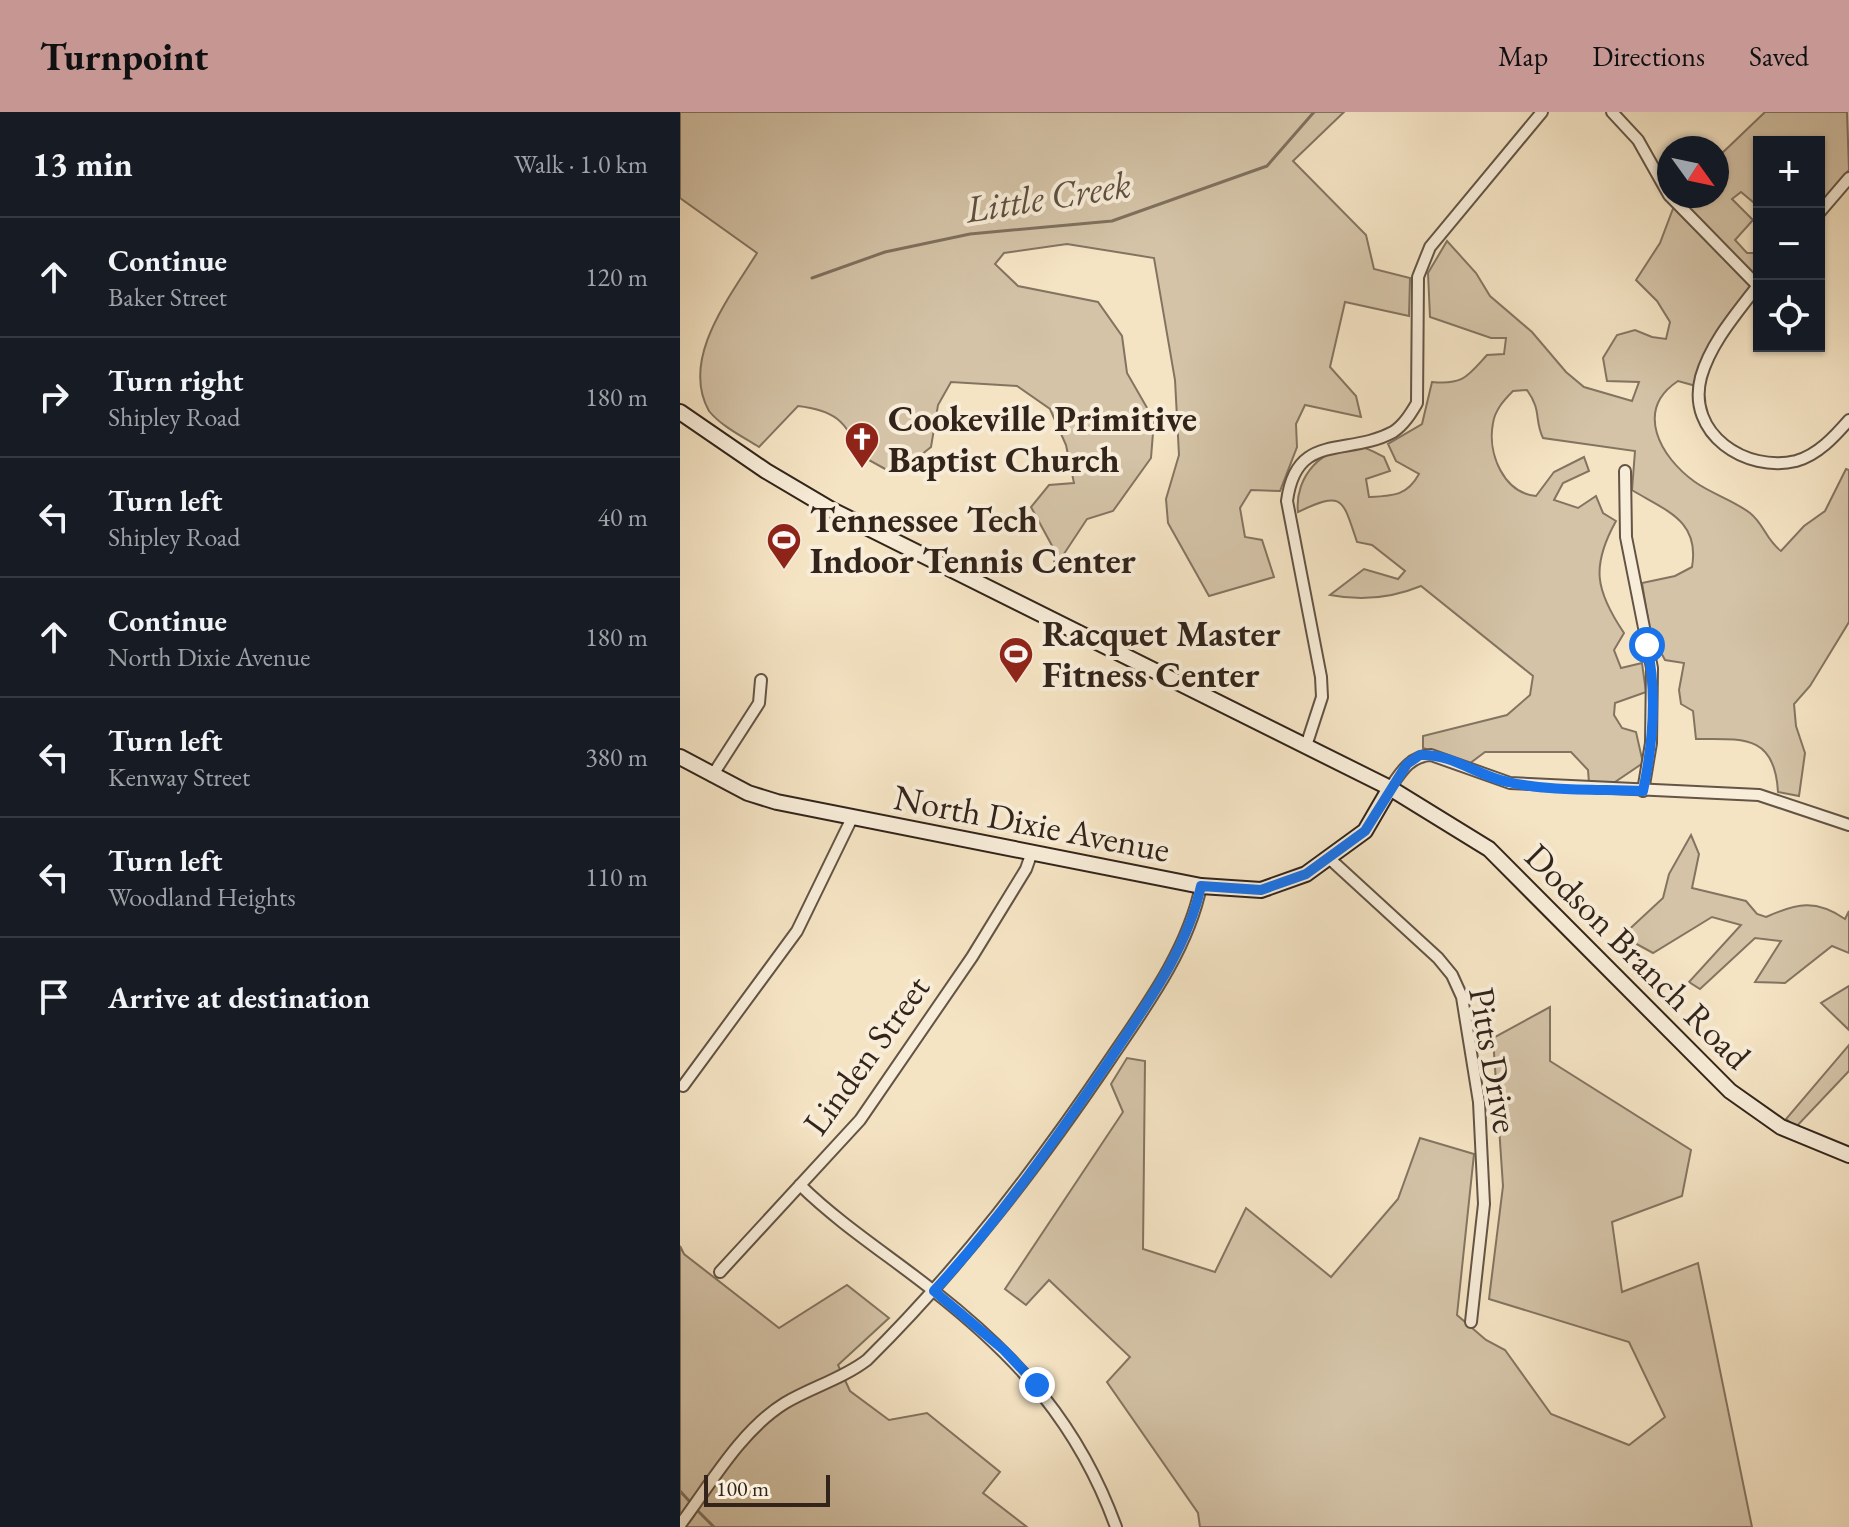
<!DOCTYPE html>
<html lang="en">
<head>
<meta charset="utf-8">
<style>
	:root { --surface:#171b24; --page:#242831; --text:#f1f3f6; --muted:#9ea1a6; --line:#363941; --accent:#c59692 }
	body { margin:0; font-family:"EB Garamond",serif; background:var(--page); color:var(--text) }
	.controls { position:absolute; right:24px; top:24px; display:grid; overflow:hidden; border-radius:0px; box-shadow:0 2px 6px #0004 }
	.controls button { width:72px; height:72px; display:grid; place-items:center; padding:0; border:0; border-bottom:2px solid var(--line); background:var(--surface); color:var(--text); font:40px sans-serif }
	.compass { position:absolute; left:977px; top:24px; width:72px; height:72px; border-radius:50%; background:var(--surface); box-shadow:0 2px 6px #0004; rotate:123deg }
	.scale { position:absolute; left:24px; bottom:20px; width:126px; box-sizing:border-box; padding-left:8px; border:4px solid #32241b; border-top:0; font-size:22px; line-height:28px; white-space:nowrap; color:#32241b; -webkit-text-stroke:6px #f8edd9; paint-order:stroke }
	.stop { position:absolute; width:24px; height:24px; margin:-18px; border:6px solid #1a73e8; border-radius:50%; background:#fff }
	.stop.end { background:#1a73e8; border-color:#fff; box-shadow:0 2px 8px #0008 }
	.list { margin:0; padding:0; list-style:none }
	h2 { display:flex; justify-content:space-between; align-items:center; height:104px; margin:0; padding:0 32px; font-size:34px }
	h2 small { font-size:26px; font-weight:400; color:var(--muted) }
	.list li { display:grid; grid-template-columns:52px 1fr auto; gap:24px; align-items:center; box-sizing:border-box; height:120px; padding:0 32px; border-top:2px solid var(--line) }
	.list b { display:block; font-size:30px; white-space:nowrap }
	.list p { margin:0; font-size:26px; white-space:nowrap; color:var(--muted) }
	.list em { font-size:26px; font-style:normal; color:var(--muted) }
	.icon { flex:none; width:44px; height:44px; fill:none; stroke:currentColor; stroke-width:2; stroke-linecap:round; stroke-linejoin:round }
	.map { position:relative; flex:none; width:1169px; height:1415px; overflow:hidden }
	header { display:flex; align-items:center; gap:48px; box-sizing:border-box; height:112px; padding:0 40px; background:var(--accent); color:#111 }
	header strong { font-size:38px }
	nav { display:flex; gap:44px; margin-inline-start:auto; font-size:28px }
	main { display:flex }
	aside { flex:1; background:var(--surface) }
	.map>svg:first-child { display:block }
	.green { fill:#d4c3a7; stroke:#837461; stroke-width:2 }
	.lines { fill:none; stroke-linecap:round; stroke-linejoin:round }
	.stream { stroke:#7f705e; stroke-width:3 }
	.street-casing { stroke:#635445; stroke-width:14 }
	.secondary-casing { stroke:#32241b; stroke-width:18 }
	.street { stroke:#f8edd9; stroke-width:10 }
	.secondary { stroke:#f8edd9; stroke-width:14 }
	.route { stroke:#1a73e8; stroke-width:10 }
	.labels { text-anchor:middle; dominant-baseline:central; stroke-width:8; stroke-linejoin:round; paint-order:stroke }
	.poi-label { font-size:36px; font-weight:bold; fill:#32241b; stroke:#f8edd9; text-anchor:start }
	.street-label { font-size:36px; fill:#32241b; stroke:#f8edd9 }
	.water-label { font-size:38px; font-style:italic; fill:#5f5042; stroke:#f8edd9 }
</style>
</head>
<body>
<header>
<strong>Turnpoint</strong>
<nav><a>Map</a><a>Directions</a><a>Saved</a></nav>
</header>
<main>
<aside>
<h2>13 min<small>Walk · 1.0 km</small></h2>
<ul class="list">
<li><svg class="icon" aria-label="ahead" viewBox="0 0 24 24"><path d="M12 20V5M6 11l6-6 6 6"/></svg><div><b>Continue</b><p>Baker Street</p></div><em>120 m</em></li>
<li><svg class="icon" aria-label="right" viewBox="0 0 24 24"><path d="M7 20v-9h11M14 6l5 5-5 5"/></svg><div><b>Turn right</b><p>Shipley Road</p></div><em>180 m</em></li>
<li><svg class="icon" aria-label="left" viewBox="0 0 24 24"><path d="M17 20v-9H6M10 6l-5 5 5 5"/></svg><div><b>Turn left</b><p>Shipley Road</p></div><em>40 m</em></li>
<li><svg class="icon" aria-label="ahead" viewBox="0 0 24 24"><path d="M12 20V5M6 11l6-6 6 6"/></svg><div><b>Continue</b><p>North Dixie Avenue</p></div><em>180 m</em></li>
<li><svg class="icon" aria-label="left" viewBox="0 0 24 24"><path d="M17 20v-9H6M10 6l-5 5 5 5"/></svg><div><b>Turn left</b><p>Kenway Street</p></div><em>380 m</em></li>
<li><svg class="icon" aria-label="left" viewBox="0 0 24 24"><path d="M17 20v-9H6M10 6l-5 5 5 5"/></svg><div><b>Turn left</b><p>Woodland Heights</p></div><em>110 m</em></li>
<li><svg class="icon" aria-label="arrive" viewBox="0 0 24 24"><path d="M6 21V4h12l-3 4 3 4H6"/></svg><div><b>Arrive at destination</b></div></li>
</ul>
</aside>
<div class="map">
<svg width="1169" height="1415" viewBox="0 0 1169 1415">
	<rect width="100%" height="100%" fill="#f5e4c4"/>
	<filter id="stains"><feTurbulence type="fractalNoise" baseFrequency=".0025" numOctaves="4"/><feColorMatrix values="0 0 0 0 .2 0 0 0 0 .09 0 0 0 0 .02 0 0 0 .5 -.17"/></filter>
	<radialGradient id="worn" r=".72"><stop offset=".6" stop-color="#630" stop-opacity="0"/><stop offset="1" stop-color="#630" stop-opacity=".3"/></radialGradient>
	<g class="green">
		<path d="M0,0H664L613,49L686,123L694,157L730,166L729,204L665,190L650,255L676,284L681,305L625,293L616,312L617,335L600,379L571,378L560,396L565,425L582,428L594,465L529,484L488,411L486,387L499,343L495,268L474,146L387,132L324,141L315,152L338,174L418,190L442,224L447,261L474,308L471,346L433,399L407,407L372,460L376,441L351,395L369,373L394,371L386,333L370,297L337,274L271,270L258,293L251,335L216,363L178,342C168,308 152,298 118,294L79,335C63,325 41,314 29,299C0,247 49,186 77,141L0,86Z"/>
		<polygon points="1085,0 1167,0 1169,58 1139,94 1139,30 1079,30 1079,86 1073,90 1061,80 1052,87 1073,108 1055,128 1067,141 1079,141 1079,162 1075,167 1007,95 1005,84 1037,84 1037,46"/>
		<path d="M994,94L1073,174L1016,274L998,269C954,298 980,345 1015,370C1032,382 1053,388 1070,401C1084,412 1086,428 1101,439L1124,414L1145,399L1166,357L1169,358V510L1130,574L1114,592L1116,614L1125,641L1119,684L1098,680C1095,622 1062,627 1016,627L1013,599L1001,592L999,578L1004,551L985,548L970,520L962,471L995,464L1012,455C1020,408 986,399 952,378L955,339L863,326C854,307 862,299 847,278L833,279C824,288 815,298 813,311C807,342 824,381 856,384L874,360L904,345L909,359L883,371L874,388L898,396L916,384L923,401L936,409C911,454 915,478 944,521L934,538L941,556L962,551L966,580L935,591L934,603L942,616L956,620L963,651L932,672L909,671L908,658L891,640H805L789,652L743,636V624L827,603L850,583L853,564L741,474C712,486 681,489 650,483L684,457L718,467L725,459L692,433L677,430C662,385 663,379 618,400C614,365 643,332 681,335C688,336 698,342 704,345L710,359L686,367L689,385C713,384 727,384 739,362L716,349L708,332L742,312L752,270C783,273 787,265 807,243L824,242L826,226H811L750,205L748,161L767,129L796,161L810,184L852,220L886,260L904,275L952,289L959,270L927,269L923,246L937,223L955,218L972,225L986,227L990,210L977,189L956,168L980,131Z"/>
		<path d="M1011,723L1019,742L1012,776L1066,789L1077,802L1086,805C1117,791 1136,787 1165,807L1169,799V841L1152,834L1105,871L1075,870L1101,829L1075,826L1020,877L1009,870L1061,813L1032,805L973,841L942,824L983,786L989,762Z"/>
		<polygon points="1169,874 1169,918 1141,891"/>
		<polygon points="870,895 870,949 1011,1038 1002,1084 932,1110 942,1180 1018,1151 1072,1415 520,1415 518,1401 427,1270 450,1245 369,1168 346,1193 325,1177 443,1000 431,972 447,946 465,949 463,1137 535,1160 566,1096 651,1165 718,1087 740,1026 794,1042 777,1203 806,1228 825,1238 871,1302 949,1333 985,1305 949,1230 809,1187 823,1074 813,926"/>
		<polygon points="1169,933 1169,959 1116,1015 1106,1007"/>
		<polygon points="0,1134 4,1142 99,1216 167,1173 209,1206 158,1253 170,1279 209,1308 247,1301 320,1360 303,1381 347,1415 0,1415"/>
	</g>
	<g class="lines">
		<g class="stream">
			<polyline points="132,166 205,140 290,122 432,109 587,54 634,0"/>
			<polyline points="0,1379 11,1391"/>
			<polyline points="16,1397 34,1415"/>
		</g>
		<g class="street-casing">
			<g id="street">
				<polyline points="932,0 958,28 989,83"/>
				<polyline points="990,84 1078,174"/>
				<polyline points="1139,101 1169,66"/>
				<path d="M1079,172C1057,201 1031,230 1021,265C1006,322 1066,361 1116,349C1138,343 1155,324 1169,308"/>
				<polyline points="945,359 946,425 972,556 971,631 963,679"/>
				<path d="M626,634L642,585L641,565L607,389C616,319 667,345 713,320C724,313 731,301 737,291L738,165L750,135L862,0"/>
				<polyline points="32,664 79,591 81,568"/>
				<path d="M710,676C721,660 730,644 751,643L830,671L1079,683L1169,713"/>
				<polyline points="650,747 758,846 772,863 782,885 799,990 804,1092 791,1210"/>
				<polyline points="3,974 117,819 172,706"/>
				<path d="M120,1073C162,1114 210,1144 255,1180C339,1246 399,1313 436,1415"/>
				<polyline points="40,1160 180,1008 292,845 346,757 352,740"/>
				<path d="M0,1413C30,1373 61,1318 105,1291C132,1275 162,1267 187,1248C280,1156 358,1054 431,946C467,893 508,837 521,774"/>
			</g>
		</g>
		<g class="secondary-casing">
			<g id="secondary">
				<polyline points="0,300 86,359 152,398 710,676 809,737 1050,979 1101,1015 1169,1043"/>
				<polyline points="0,645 68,681 97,690 521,774 581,778 626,762 685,719 710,676"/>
			</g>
		</g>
		<use href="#street" class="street"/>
		<use href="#secondary" class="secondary"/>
	</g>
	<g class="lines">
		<path class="route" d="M357,1273L324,1238L254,1179C320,1107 376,1027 431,946C466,893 507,838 521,774L581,778L626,762L685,719L727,652L740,643C771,641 798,664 828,670C871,680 919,677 963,679C973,632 977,580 967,533"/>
	</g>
	<defs>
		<g id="church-pin" transform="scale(1.8)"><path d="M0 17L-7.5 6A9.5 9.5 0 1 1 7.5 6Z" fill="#8f2418" stroke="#f8edd9"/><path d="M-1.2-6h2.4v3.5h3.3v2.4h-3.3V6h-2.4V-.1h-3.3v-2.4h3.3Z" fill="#fff"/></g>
		<g id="stadium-pin" transform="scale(1.8)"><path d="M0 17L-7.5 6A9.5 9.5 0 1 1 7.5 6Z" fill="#8f2418" stroke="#f8edd9"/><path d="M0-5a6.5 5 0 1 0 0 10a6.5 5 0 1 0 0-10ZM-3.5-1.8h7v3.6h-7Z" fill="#fff"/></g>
	</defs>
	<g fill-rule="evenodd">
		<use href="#church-pin" x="182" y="327"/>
		<use href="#stadium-pin" x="104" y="428"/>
		<use href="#stadium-pin" x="336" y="542"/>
	</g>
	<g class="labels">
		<g class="poi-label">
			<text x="208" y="306">Cookeville Primitive<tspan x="208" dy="41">Baptist Church</tspan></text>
			<text x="130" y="407">Tennessee Tech<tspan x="130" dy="41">Indoor Tennis Center</tspan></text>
			<text x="362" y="521">Racquet Master<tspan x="362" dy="41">Fitness Center</tspan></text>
		</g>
		<g class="street-label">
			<text transform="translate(352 711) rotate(11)">North Dixie Avenue</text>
			<text transform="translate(958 844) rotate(45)">Dodson Branch Road</text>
			<text transform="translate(186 943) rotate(-54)">Linden Street</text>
			<text transform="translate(814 948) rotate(80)">Pitts Drive</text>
		</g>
		<g class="water-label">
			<text transform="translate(368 84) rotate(-9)">Little Creek</text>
		</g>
	</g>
	<rect width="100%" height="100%" filter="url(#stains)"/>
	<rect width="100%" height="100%" fill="url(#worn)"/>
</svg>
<div class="controls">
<button>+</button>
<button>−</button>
<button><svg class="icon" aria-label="locate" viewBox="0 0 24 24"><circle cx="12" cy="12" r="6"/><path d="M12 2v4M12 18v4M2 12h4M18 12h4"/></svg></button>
</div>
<svg class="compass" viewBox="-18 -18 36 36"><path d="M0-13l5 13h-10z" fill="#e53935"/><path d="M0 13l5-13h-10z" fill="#9ea1a6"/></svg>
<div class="scale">100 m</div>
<div class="stop" style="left:967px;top:533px"></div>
<div class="stop end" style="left:357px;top:1273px"></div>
</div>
</main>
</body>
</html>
